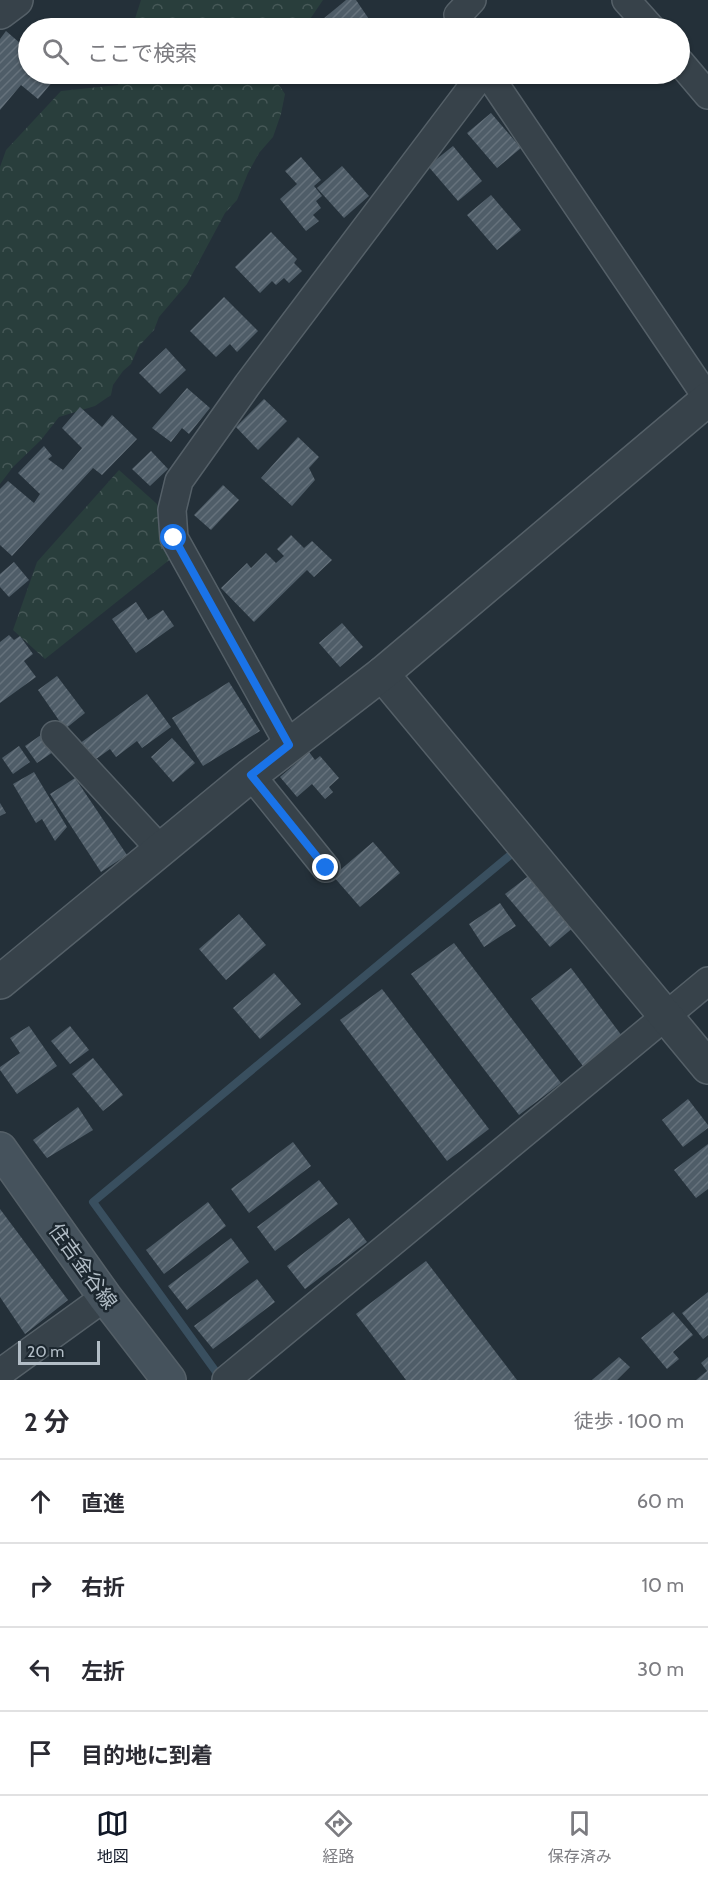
<!DOCTYPE html>
<html lang="ja">
<head>
<meta charset="utf-8">
<style>
	:root { --surface:#fff; --page:#f2f2f3; --text:#2b2b33; --muted:#7c7c81; --line:#e1e1e2; --accent:#111827 }
	body { margin:0; font-family:Cabin,"Noto Sans JP",sans-serif; background:var(--page); color:var(--text) }
	.scale { position:absolute; left:18px; bottom:15px; width:82px; box-sizing:border-box; padding-left:6px; border:3px solid #b2bdc6; border-top:0; font-size:16px; line-height:21px; white-space:nowrap; color:#b2bdc6; -webkit-text-stroke:4px #1c272f; paint-order:stroke }
	.stop { position:absolute; width:18px; height:18px; margin:-14px; border:4px solid #1a73e8; border-radius:50%; background:#fff }
	.stop.end { background:#1a73e8; border-color:#fff; box-shadow:0 2px 6px #0008 }
	.list { margin:0; padding:0; list-style:none }
	h2 { display:flex; justify-content:space-between; align-items:center; height:78px; margin:0; padding:0 24px; font-size:26px }
	h2 small { font-size:20px; font-weight:400; color:var(--muted) }
	.list li { display:grid; grid-template-columns:39px 1fr auto; gap:18px; align-items:center; box-sizing:border-box; height:84px; padding:0 24px; border-top:2px solid var(--line) }
	.list b { display:block; font-size:22px; white-space:nowrap }
	.list em { font-size:20px; font-style:normal; color:var(--muted) }
	.icon { flex:none; width:33px; height:33px; fill:none; stroke:currentColor; stroke-width:2; stroke-linecap:round; stroke-linejoin:round }
	.map { position:relative; flex:none; width:708px; height:1380px; overflow:hidden }
	.search { position:absolute; background:var(--surface); box-shadow:0 2px 4px #0004; left:18px; right:18px; top:18px; height:66px; display:flex; align-items:center; gap:15px; box-sizing:border-box; padding:0 21px; border-radius:33px; color:var(--muted); font-size:22px }
	.sheet { height:414px; background:var(--surface) }
	nav { display:flex; justify-content:space-around; align-items:center; box-sizing:border-box; height:84px; border-top:2px solid var(--line); background:var(--surface); font-size:16px; color:var(--muted) }
	nav a { display:grid; justify-items:center; gap:3px }
	nav .on { color:var(--accent) }
	.map>svg:first-child { display:block }
	.forest { fill:url(#forest-crowns) }
	.lines { fill:none; stroke-linecap:round; stroke-linejoin:round }
	.stream { stroke:#394f5f; stroke-width:8 }
	.building { fill:url(#building-hatch) }
	.minor-casing { stroke:#556068; stroke-width:30 }
	.tertiary-casing { stroke:#556068; stroke-width:36 }
	.secondary-casing { stroke:#556068; stroke-width:36 }
	.minor { stroke:#37424a; stroke-width:27 }
	.tertiary { stroke:#37424a; stroke-width:33 }
	.secondary { stroke:#45525c; stroke-width:33 }
	.route { stroke:#1a73e8; stroke-width:8 }
	.labels { text-anchor:middle; dominant-baseline:central; stroke-width:5; stroke-linejoin:round; paint-order:stroke }
	.street-label { font-size:20px; fill:#b2bdc6; stroke:#1c272f }
</style>
</head>
<body>
<div class="map">
<svg width="708" height="1380" viewBox="0 0 708 1380">
	<defs>
		<pattern id="forest-crowns" width="20" height="18" patternUnits="userSpaceOnUse" patternTransform="scale(1.5)"><rect width="20" height="18" fill="#293e3c"/><path d="M2 6a3 3 0 1 1 6 0M12 15a3 3 0 1 1 6 0" fill="none" stroke="#465857"/></pattern>
		<pattern id="building-hatch" width="6" height="6" patternUnits="userSpaceOnUse" patternTransform="scale(1.5)"><rect width="6" height="6" fill="#4f5d68"/><path d="M-1 1l2-2M0 6l6-6M5 7l2-2" fill="none" stroke="#66727c"/></pattern>
	</defs>
	<rect width="100%" height="100%" fill="#243039"/>
	<g class="forest">
		<polygon points="141,0 323,0 304,28 132,28"/>
		<polygon points="121,74 289,74 279,85 285,94 281,114 273,137 259,153 248,173 237,200 225,213 187,284 159,317 154,330 139,346 131,364 123,371 113,385 111,395 95,406 59,417 41,440 13,467 0,484 0,167 6,150 61,91 118,85"/>
		<polygon points="119,470 157,504 173,557 45,659 13,630 37,562"/>
	</g>
	<g class="lines">
		<polyline class="stream" points="222,1380 93,1202 514,852"/>
	</g>
	<g class="building">
		<polygon points="346,0 356,0 375,28 321,28 317,24"/>
		<polygon points="6,31 28,50 28,74 59,74 38,99 21,85 0,110 0,39"/>
		<polygon points="491,113 521,148 497,168 467,133"/>
		<polygon points="453,146 482,181 458,201 428,166"/>
		<polygon points="301,157 321,180 314,186 322,196 316,201 321,208 313,215 319,221 306,231 280,199 297,184 285,171"/>
		<polygon points="342,166 369,196 344,218 317,188"/>
		<polygon points="491,195 521,230 497,250 467,215"/>
		<polygon points="271,232 297,259 294,263 302,271 289,283 284,278 276,285 272,281 260,293 235,267"/>
		<polygon points="224,297 258,331 237,352 230,344 216,357 190,331"/>
		<polygon points="166,348 186,370 160,394 139,373"/>
		<polygon points="187,388 210,408 189,434 182,428 171,442 152,428"/>
		<polygon points="264,399 287,421 258,450 236,427"/>
		<polygon points="80,407 102,427 112,415 137,439 102,475 93,468 12,556 0,545 0,489 8,481 34,503 40,494 18,473 44,446 52,456 48,459 63,470 82,448 62,428"/>
		<polygon points="298,437 319,457 309,468 315,480 292,506 261,478"/>
		<polygon points="151,451 168,469 150,486 132,469"/>
		<polygon points="223,485 239,500 211,530 194,515"/>
		<polygon points="291,535 304,548 312,541 332,560 314,577 307,570 254,622 221,588 247,563 251,568 266,553 276,563 284,556 277,549"/>
		<polygon points="14,562 29,580 9,597 0,587 0,574"/>
		<polygon points="136,602 148,620 163,610 174,626 136,653 112,619"/>
		<polygon points="342,623 363,647 340,667 319,643"/>
		<polygon points="9,635 14,640 20,636 33,654 24,661 36,677 0,703 0,642"/>
		<polygon points="57,676 85,713 65,729 38,690"/>
		<polygon points="229,682 260,731 203,766 172,718"/>
		<polygon points="147,694 171,727 142,748 137,741 116,757 110,749 92,762 79,744"/>
		<polygon points="41,735 53,752 37,763 25,746"/>
		<polygon points="172,738 195,763 173,782 151,757"/>
		<polygon points="19,746 30,762 13,774 2,758"/>
		<polygon points="309,752 315,760 320,756 339,778 329,787 333,792 325,799 312,784 297,797 280,777"/>
		<polygon points="34,772 67,827 55,841 42,819 36,823 13,784"/>
		<polygon points="75,778 127,855 101,872 50,794"/>
		<polygon points="0,803 6,813 0,816"/>
		<polygon points="373,842 400,873 360,907 333,876"/>
		<polygon points="535,871 574,927 550,947 505,894"/>
		<polygon points="500,903 516,926 484,947 469,924"/>
		<polygon points="239,914 266,945 226,980 199,949"/>
		<polygon points="454,943 561,1083 519,1115 411,974"/>
		<polygon points="571,968 622,1036 583,1066 531,999"/>
		<polygon points="274,973 301,1004 260,1039 233,1008"/>
		<polygon points="382,989 489,1129 447,1161 340,1020"/>
		<polygon points="29,1026 57,1066 17,1094 0,1070 0,1067 20,1053 10,1038"/>
		<polygon points="70,1026 89,1050 70,1064 51,1041"/>
		<polygon points="93,1058 123,1095 103,1111 72,1074"/>
		<polygon points="688,1099 708,1125 708,1128 683,1147 662,1120"/>
		<polygon points="78,1107 93,1130 47,1158 33,1140"/>
		<polygon points="293,1142 311,1166 249,1213 231,1189"/>
		<polygon points="708,1144 708,1189 696,1198 674,1170"/>
		<polygon points="319,1180 338,1204 275,1251 257,1227"/>
		<polygon points="208,1202 226,1226 164,1274 146,1250"/>
		<polygon points="0,1209 68,1300 25,1334 0,1297"/>
		<polygon points="349,1218 367,1242 305,1289 287,1266"/>
		<polygon points="231,1238 249,1262 187,1310 168,1286"/>
		<polygon points="426,1261 517,1380 406,1380 356,1314"/>
		<polygon points="257,1279 275,1302 213,1349 194,1326"/>
		<polygon points="708,1292 708,1335 703,1339 682,1313"/>
		<polygon points="673,1312 693,1335 673,1352 679,1359 667,1369 641,1338"/>
		<polygon points="619,1357 630,1367 617,1380 592,1380"/>
		<polygon points="708,1357 708,1380 696,1380 707,1371 701,1363"/>
	</g>
	<g class="lines">
		<g class="minor-casing">
			<g id="minor">
				<polyline points="626,0 651,28"/>
				<polyline points="464,28 458,15 472,0"/>
				<polyline points="680,62 708,95"/>
				<polyline points="488,74 708,399"/>
				<polyline points="55,735 161,850"/>
				<polyline points="289,745 174,538 172,510 179,481 248,384 482,74"/>
				<polyline points="251,775 326,868"/>
				<polyline points="0,1373 105,1297"/>
				<polyline points="226,1380 708,981"/>
			</g>
		</g>
		<g class="tertiary-casing">
			<g id="tertiary">
				<polyline points="0,12 16,0"/>
				<polyline points="382,674 708,1067"/>
				<polyline points="0,982 251,775 382,674 708,399"/>
			</g>
		</g>
		<g class="secondary-casing">
			<polyline id="secondary" points="0,1149 105,1297 169,1380"/>
		</g>
		<use href="#minor" class="minor"/>
		<use href="#tertiary" class="tertiary"/>
		<use href="#secondary" class="secondary"/>
	</g>
	<g class="lines">
		<polyline class="route" points="174,538 289,745 251,775 326,868"/>
	</g>
	<g class="labels">
		<g class="street-label">
			<text transform="translate(83 1266) rotate(54)">住吉金谷線</text>
		</g>
	</g>
</svg>
<div class="scale">20 m</div>
<div class="stop" style="left:174px;top:538px"></div>
<div class="stop end" style="left:326px;top:868px"></div>
<div class="search"><svg class="icon" aria-label="search" viewBox="0 0 24 24"><circle cx="10" cy="10" r="6"/><path d="M15 15l6 6"/></svg>ここで検索</div>
</div>
<section class="sheet">
<h2>2 分<small>徒歩 · 100 m</small></h2>
<ul class="list">
<li><svg class="icon" aria-label="ahead" viewBox="0 0 24 24"><path d="M12 20V5M6 11l6-6 6 6"/></svg><div><b>直進</b></div><em>60 m</em></li>
<li><svg class="icon" aria-label="right" viewBox="0 0 24 24"><path d="M7 20v-9h11M14 6l5 5-5 5"/></svg><div><b>右折</b></div><em>10 m</em></li>
<li><svg class="icon" aria-label="left" viewBox="0 0 24 24"><path d="M17 20v-9H6M10 6l-5 5 5 5"/></svg><div><b>左折</b></div><em>30 m</em></li>
<li><svg class="icon" aria-label="arrive" viewBox="0 0 24 24"><path d="M6 21V4h12l-3 4 3 4H6"/></svg><div><b>目的地に到着</b></div></li>
</ul>
</section>
<nav>
<a class="on"><svg class="icon" aria-label="map" viewBox="0 0 24 24"><path d="M3 6l6-2 6 2 6-2v14l-6 2-6-2-6 2zM9 4v14M15 6v14"/></svg>地図</a>
<a><svg class="icon" aria-label="directions" viewBox="0 0 24 24"><path d="M12 3l9 9-9 9-9-9zM9 14v-3h6M13 9l2 2-2 2"/></svg>経路</a>
<a><svg class="icon" aria-label="saved" viewBox="0 0 24 24"><path d="M7 4h10v16l-5-4-5 4z"/></svg>保存済み</a>
</nav>
</body>
</html>
